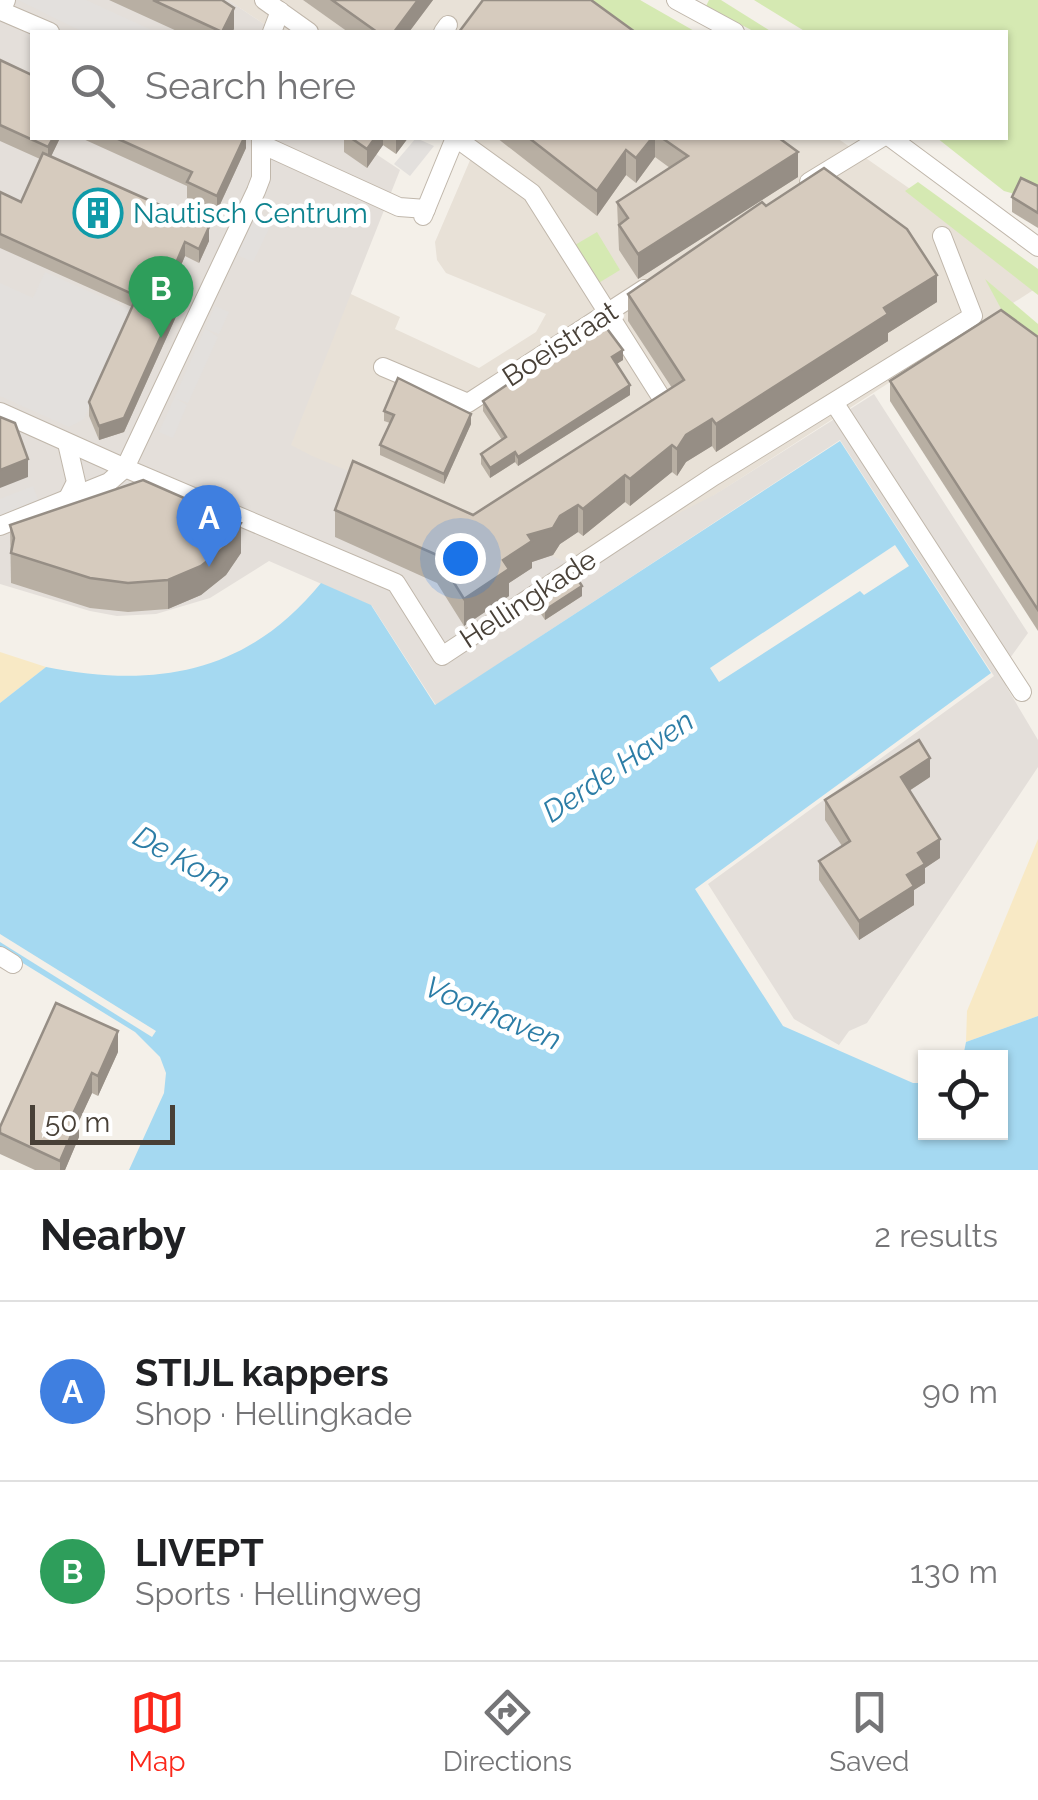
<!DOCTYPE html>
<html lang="en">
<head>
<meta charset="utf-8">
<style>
	:root { --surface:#fff; --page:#f6f6f6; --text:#202124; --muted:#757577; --line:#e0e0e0; --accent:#fb271a }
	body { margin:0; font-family:Raleway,sans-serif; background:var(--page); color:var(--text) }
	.controls { position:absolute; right:30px; bottom:30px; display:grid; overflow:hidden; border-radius:0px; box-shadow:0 2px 8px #0004 }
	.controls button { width:90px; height:90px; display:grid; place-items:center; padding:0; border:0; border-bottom:2px solid var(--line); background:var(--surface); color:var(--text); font:50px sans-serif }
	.scale { position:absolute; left:30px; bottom:25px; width:145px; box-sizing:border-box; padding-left:10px; border:5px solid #484037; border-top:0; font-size:28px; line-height:35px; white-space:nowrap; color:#484037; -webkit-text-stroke:8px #fff; paint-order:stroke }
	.you { position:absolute; left:460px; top:558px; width:35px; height:35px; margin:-25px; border:8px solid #fff; border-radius:50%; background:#1a73e8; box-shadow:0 0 0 15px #1a73e833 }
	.badge { display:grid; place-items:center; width:65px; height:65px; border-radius:50%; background:var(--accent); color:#fff; font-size:32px; font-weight:700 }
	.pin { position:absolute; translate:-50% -82px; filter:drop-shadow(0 2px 5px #0008) }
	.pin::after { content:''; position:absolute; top:52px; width:35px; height:30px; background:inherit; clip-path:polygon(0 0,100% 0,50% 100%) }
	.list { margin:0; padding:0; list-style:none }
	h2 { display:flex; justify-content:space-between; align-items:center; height:130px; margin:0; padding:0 40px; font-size:42px }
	h2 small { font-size:32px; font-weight:400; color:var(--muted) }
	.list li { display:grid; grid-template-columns:65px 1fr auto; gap:30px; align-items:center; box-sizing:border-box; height:180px; padding:0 40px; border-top:2px solid var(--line) }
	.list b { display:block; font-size:38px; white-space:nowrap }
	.list p { margin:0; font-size:32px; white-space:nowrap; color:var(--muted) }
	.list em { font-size:32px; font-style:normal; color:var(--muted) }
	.icon { flex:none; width:55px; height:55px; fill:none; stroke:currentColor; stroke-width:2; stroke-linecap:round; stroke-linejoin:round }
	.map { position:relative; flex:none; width:1038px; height:1170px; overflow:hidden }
	.search { position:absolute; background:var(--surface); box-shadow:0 2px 8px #0004; left:30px; right:30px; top:30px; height:110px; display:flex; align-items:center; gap:25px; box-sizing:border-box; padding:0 35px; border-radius:0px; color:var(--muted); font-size:38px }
	.sheet { height:490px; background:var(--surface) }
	nav { display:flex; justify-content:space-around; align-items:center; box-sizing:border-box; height:140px; border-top:2px solid var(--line); background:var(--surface); font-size:28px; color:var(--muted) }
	nav a { display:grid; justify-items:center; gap:5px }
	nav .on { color:var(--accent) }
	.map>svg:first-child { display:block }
	.residential { fill:#e8e1d7 }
	.industrial { fill:#e4dfda }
	.green { fill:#d5e9b2 }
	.sand { fill:#f8e9c5 }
	.parking { fill:#e3e0dd }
	.water { fill:#a5d9f1 }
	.pier { fill:#f4f0e9 }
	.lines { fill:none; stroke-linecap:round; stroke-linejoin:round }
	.street-casing { stroke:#c0b7ab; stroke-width:20 }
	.street { stroke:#fff; stroke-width:18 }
	.wall { fill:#b8afa3 }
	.shaded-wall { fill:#968e85 }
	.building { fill:#d6cbbe; stroke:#968e85; stroke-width:2.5 }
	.labels { text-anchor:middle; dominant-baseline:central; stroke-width:9; stroke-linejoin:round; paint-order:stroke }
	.culture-label { font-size:28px; fill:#0d838f; stroke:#fff; text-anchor:start }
	.street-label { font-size:28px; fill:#484037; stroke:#fff }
	.water-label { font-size:30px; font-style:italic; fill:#2c7da6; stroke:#fff }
</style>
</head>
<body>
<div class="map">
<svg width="1038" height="1170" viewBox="0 0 1038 1170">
	<rect width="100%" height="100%" fill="#f4f0e9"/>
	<g class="residential">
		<polygon points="228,0 640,0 687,32 276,32"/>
		<polygon points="441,138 837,138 992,246 1038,287 713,496 435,702 374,604 223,532 261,252 400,317 395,329 479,368 536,332 546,314 446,273 437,260 435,242 471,158"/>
	</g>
	<polygon class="industrial" points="0,0 228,0 276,32 32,32 32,138 352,138 400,170 291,445 312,456 576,566 714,495 874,394 1028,633 1005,665 1006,686 1038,740 1038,767 867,1023 849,1031 839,1045 794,1019 708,884 994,676 840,440 436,705 372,606 269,561 210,598 156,614 117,616 90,611 0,584"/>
	<g class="green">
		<polygon points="574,0 640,0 696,32 619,32"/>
		<polygon points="709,0 721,0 772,32 755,32 706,6"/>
		<polygon points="754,0 1038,0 1038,201 1004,191 937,138 1006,138 1006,32 806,32"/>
		<polygon points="918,182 1038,269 1038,295 905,191"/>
		<polygon points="597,232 620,270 597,284 575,245"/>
		<polygon points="985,279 1038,324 1038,360 1006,318"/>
	</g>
	<g class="sand">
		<polygon points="0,652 46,667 0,703"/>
		<polygon points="1038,839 1038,1016 966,1042 967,1011"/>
	</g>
	<g class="parking">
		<polygon points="18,0 86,0 156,32 83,32"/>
		<polygon points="416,138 434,146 410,176 394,164"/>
		<polygon points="257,213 273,220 253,262 237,255"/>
		<polygon points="45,272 133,311 84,419 69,427 0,396 0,283 33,298"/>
		<polygon points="215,306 229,312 219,334 206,329 218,337 188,403 175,398 187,405 173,438 159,432"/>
		<polygon points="33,486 39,502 0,517 0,499"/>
	</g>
	<path class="water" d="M840,441L991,673L695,889L783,1026L913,1083H925L926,1132H1000V1058L963,1057L966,1042L1038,1016V1170H129L164,1093L166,1073L160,1057L135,1032L0,949V703L46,667C156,689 248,673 321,583L371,605L435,705Z"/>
	<g class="pier">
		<polygon points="895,545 909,566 864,595 860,591 719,682 710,668"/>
		<polygon points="0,934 156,1031 152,1037 0,942"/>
	</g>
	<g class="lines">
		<g class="street-casing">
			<g id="street">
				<polyline points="6,0 1,11 50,32"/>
				<polyline points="264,0 309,32"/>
				<polyline points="676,0 735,32"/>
				<polyline points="272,32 280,11"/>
				<polyline points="443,32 448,25"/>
				<polyline points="261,138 261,178 256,191 125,468 396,583 442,656 714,476 973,316 942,236"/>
				<polyline points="456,138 532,193 666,405"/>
				<polyline points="891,138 1038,247"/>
				<polyline points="261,144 399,207 426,209"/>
				<polyline points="809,182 881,138"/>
				<polyline points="423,216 455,138"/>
				<polyline points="383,367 468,403 644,289"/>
				<polyline points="835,404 1022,692"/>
				<polyline points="0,412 125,468 109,482 0,526"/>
				<polyline points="67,443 76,482 67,500"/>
				<polyline points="0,956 13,964"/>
			</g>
		</g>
		<use href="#street" class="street"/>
	</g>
	<g class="wall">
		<polygon points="109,0 222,0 234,29 232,32 179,32"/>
		<polygon points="303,0 433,0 409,32 348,32"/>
		<polygon points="0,60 60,138 51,156 209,241 199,263 185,256 178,272 188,290 124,432 99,440 89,416 89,402 132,307 0,248 0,192 21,202 40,159 0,141"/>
		<polygon points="81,138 246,138 246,148 217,211 187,198 187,186"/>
		<polygon points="344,138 408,138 396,154 383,145 367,168 344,152"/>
		<polygon points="497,138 779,138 798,177 638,279 619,250 617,202 670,168 655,157 636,183 626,175 597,216"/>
		<polygon points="1038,186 1038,228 1012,212 1012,197"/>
		<polygon points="766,206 937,302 888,333 888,341 742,435 716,452 712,446 686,462 677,476 672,472 630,506 625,502 583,536 578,532 560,544 553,555 532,562 532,568 509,583 509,596 464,626 437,583 335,537 335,510 473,515 672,388 628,321 628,294"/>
		<polygon points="1038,337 1038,631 890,401 890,381"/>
		<polygon points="570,348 623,360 616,364 630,395 518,466 515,462 490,478 481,464 481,454 502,440 483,411 483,401"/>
		<polygon points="384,411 471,424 444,484 380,455 380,445 390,423 384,421"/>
		<polygon points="10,525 241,553 226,575 201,595 168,609 128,612 90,608 11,583"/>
		<polygon points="582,596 545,620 537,608 537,598"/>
		<polygon points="930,777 909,791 940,858 925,868 925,883 914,890 914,905 859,940 819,880 819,861 842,846 825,820 825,800"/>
		<polygon points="118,1052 98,1096 92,1093 79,1121 79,1137 65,1170 35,1170 0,1154 0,1127"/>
	</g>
	<g class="shaded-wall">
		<polygon points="418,0 433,0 409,32 394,32"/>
		<polygon points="234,8 234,29 232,32 222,32"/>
		<polygon points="53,138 60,138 48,163 48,147"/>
		<polygon points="244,138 246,138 246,148 217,211 217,196"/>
		<polygon points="375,138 383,138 383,145 367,168 367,149"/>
		<polygon points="396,138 408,138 396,154"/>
		<polygon points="652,138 655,138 655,157 636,183 636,158"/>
		<polygon points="626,150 626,175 597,216 597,191"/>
		<polygon points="798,152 798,177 638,279 638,254"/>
		<polygon points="209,227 209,241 199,263 199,249"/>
		<polygon points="185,242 185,256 173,284 173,270"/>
		<polygon points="937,275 937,302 888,333 888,341 716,452 716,424 884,308"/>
		<polygon points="188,276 188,290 124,432 99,440 99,426"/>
		<polygon points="623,350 623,360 612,367 612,357"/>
		<polygon points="630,385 630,395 518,466 518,457"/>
		<polygon points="471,414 471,424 444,484 444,474"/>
		<polygon points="712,419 712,446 686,462 677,476 677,449 686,435"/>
		<polygon points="672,445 672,472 630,506 630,479"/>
		<polygon points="515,452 515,462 490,478 490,468"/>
		<polygon points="28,459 28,477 0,488 0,470"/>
		<polygon points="625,475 625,502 583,536 583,509"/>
		<polygon points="578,505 578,532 560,544 553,555 532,562 532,568 509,583 509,596 464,626 464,599 528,535"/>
		<polygon points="241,523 241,553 226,575 201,595 168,609 168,580"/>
		<polygon points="582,586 582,596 545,620 545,610"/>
		<polygon points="930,758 930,777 901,796 901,777"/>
		<polygon points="940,839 940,858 925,868 925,883 914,890 914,905 859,940 859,921 907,875 918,853"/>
		<polygon points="118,1031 118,1052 98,1096 98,1076"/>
		<polygon points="92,1073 92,1093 79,1121 79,1137 65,1170 60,1170 60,1161 73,1114"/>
	</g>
	<g class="building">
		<polygon points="153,0 222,0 234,8 222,32"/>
		<polygon points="332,0 418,0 394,32 377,32"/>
		<polygon points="483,0 591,0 635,32 459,32"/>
		<polygon points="0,60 32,75 32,138 53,138 48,147 0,125"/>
		<polygon points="116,138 244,138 217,196 187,182 192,172"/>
		<polygon points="351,138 375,138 367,149"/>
		<polygon points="529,138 652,138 636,158 626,150 597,191"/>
		<polygon points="662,138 779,138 798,152 638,254 619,225 628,218 617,202 688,156"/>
		<polygon points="43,153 209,227 199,249 185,242 173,270 188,276 124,418 99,426 89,402 137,296 0,234 0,192 21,202"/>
		<polygon points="824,168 907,229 937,275 884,308 888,314 716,424 712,419 686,435 677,449 672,445 630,479 625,475 583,509 578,505 560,516 553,528 528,535 532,541 503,560 509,569 464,599 437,555 335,510 353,461 473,515 684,380 628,294 762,202 766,206"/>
		<polygon points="1021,178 1038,186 1038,213 1012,197"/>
		<polygon points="1001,310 1038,337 1038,610 890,381"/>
		<polygon points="605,326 623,350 612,357 630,385 518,457 515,452 490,468 481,454 506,437 483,401 567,344 570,348"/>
		<polygon points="398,378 471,414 444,474 380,445 394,415 384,411"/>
		<polygon points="0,417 15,423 28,459 0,470"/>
		<polygon points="143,480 241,523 226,546 201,566 168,580 128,583 90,578 11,553 14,538 10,525"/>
		<polygon points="574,573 582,586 545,610 537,598"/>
		<polygon points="919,740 930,758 901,777 940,839 918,853 925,864 907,875 914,886 859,921 819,861 850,841 825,800"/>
		<polygon points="56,1003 118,1031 98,1076 92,1073 73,1114 79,1117 60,1161 0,1133 0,1127"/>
	</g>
	<defs>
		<g id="building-ring" transform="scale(2.5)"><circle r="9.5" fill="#fff" stroke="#0f9aa8" stroke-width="1.5"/><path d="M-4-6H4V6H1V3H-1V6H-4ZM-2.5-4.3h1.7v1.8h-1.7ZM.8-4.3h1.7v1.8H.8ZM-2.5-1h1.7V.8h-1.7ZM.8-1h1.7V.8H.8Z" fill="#0f9aa8"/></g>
	</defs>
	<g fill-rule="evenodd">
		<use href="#building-ring" x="98" y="213"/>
	</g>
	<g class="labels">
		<g class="culture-label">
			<text x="133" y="213">Nautisch Centrum</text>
		</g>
		<g class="street-label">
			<text transform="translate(560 344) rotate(-33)">Boeistraat</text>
			<text transform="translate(528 599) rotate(-33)">Hellingkade</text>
		</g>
		<g class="water-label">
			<text transform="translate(618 766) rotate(-34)">Derde Haven</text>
			<text transform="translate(182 859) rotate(29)">De Kom</text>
			<text transform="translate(493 1013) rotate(23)">Voorhaven</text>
		</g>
	</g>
</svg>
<div class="controls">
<button><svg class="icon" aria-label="locate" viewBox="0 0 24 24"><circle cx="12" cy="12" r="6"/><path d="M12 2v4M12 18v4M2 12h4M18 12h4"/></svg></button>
</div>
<div class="scale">50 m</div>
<div class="you"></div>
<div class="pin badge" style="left:209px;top:567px;background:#3f7fe0">A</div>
<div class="pin badge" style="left:161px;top:338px;background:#2e9e5b">B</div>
<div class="search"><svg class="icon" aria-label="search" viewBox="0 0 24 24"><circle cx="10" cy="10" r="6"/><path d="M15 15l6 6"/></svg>Search here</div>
</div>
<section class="sheet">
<h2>Nearby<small>2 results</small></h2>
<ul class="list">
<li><span class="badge" style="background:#3f7fe0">A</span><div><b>STIJL kappers</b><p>Shop · Hellingkade</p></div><em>90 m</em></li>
<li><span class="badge" style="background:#2e9e5b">B</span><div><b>LIVEPT</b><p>Sports · Hellingweg</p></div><em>130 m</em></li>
</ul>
</section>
<nav>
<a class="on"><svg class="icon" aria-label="map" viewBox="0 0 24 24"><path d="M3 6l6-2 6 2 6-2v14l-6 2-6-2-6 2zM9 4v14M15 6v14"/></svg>Map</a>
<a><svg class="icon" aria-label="directions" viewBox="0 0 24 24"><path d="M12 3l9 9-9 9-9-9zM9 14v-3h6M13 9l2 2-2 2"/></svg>Directions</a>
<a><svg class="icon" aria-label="saved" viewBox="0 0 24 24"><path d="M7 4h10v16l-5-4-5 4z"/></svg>Saved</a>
</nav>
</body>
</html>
